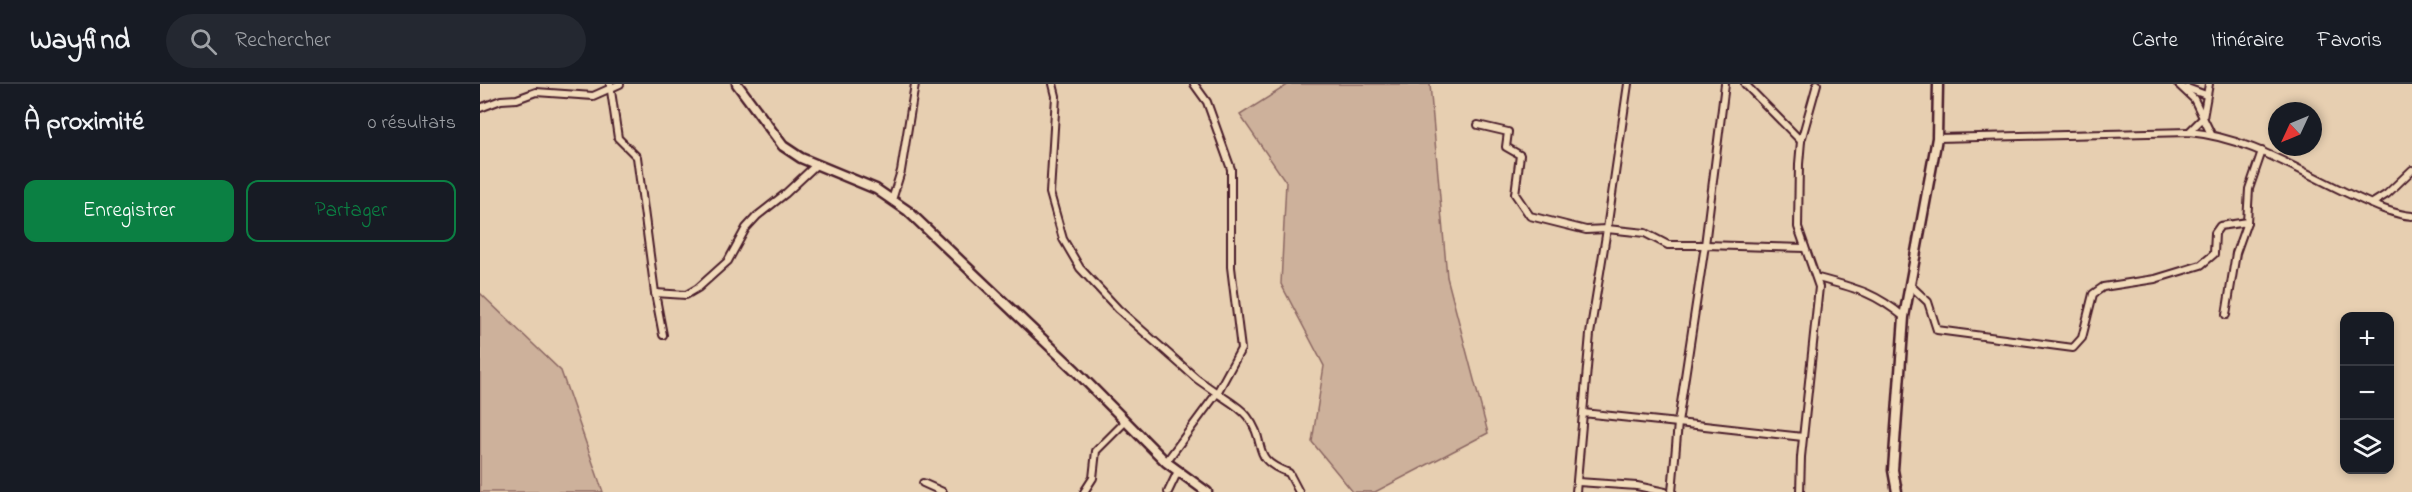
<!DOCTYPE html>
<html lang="fr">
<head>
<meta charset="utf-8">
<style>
	:root { --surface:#171b24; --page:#242831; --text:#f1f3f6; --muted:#9ea1a6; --line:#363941; --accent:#0b8043 }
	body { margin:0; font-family:"Indie Flower",sans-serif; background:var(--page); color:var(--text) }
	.controls { position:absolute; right:18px; bottom:18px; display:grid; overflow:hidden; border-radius:12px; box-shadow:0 3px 9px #0003 }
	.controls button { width:54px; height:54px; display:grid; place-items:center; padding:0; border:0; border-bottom:2px solid var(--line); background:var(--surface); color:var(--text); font:30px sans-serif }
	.compass { position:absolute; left:1788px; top:18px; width:54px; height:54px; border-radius:50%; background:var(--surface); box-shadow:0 3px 9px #0003; rotate:226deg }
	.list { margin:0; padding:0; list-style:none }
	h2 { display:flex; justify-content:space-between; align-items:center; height:78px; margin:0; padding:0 24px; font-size:26px }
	h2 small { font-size:20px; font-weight:400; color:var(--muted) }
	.actions { display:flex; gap:12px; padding:18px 24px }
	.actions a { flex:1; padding:14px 0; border:2px solid var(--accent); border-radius:12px; text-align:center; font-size:21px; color:var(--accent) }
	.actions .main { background:var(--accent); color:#fff }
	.icon { flex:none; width:33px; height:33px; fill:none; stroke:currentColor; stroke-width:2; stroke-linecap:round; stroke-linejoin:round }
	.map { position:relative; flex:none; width:1932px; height:408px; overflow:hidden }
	header { display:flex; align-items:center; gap:36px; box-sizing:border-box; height:84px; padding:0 30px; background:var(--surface); border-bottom:2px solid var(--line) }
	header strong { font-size:28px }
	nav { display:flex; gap:33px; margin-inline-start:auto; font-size:21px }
	.search { width:420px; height:54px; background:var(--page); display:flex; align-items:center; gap:15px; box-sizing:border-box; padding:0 21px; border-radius:33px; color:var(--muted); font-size:22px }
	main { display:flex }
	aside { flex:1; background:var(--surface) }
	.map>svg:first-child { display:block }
	.green { fill:#cdb19b; stroke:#8c6863; stroke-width:1.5 }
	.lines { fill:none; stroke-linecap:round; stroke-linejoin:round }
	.street-casing { stroke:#4a1f2b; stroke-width:10 }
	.secondary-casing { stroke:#4a1f2b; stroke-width:13 }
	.street { stroke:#f1daba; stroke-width:6 }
	.secondary { stroke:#f1daba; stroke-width:8 }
</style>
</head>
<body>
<header>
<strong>Wayfind</strong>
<div class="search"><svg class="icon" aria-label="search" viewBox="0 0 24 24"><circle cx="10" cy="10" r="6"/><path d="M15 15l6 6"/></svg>Rechercher</div>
<nav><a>Carte</a><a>Itinéraire</a><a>Favoris</a></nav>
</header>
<main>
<aside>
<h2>À proximité<small>0 résultats</small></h2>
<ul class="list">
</ul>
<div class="actions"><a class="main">Enregistrer</a><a>Partager</a></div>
</aside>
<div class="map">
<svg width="1932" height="408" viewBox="0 0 1932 408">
	<rect width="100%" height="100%" fill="#e7cfb1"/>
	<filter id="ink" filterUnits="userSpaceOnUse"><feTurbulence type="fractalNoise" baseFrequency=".0167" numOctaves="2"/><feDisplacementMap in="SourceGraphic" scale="12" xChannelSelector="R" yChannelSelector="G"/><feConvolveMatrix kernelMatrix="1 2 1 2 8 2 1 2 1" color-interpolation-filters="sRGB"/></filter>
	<g filter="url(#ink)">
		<g class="green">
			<polygon points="809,0 950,0 967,193 1008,349 895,408 873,408 832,358 844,282 801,200 806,98 760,31"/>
			<polygon points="0,209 81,287 123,408 0,408"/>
		</g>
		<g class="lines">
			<g class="street-casing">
				<g id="street">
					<polyline points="130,0 138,54 157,73 175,209 183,251"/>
					<polyline points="573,0 576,12 570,109 583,155 600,184 638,225 717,295 737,309 686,378"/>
					<path d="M714,0L727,18L751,85V183L761,265L737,309C747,316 760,323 767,332C789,360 768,374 809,389L819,408"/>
					<polyline points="1265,0 1321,57"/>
					<polyline points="1698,0 1714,15 1731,50"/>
					<polyline points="1707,4 1726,11"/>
					<polyline points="0,24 21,16 37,15 56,8 113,12 140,0"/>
					<polyline points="998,41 1028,48 1026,63 1040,71 1035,110 1050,132 1106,146 1127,145 1148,0"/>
					<polyline points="1709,48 1723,34 1729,0"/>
					<path d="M1457,54L1709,48C1766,53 1816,85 1867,109C1887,118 1910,130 1932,132"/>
					<polyline points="412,116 421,87 435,0"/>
					<polyline points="1891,120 1907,110 1932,86"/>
					<path d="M1338,194C1375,204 1394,208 1424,233"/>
					<polyline points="1431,202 1448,218 1457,246 1593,264 1602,254 1613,210 1623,203 1675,195 1721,181 1734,170 1735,149 1740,142 1767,138"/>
					<polyline points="175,209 206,211 218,204 248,177 266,144 277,132 305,110 337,80"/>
					<polyline points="1746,231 1756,169 1767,138 1769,105 1782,67"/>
					<polyline points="1103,329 1110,250 1127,145 1165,149 1188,161 1225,161 1245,0"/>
					<polyline points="1323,353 1198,339 1225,161 1325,164"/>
					<polyline points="1098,398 1157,402 1185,408"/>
					<polyline points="443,399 463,408"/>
					<polyline points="604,408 613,394 616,367 645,338"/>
					<polyline points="688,408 698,387"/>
					<polyline points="1096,408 1103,329 1198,339 1192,408"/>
					<polyline points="1320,408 1321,373 1339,203 1318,143 1319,80 1321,57 1337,0"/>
				</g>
			</g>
			<g class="secondary-casing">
				<g id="secondary">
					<polyline points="257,0 303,62 321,74 396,105 428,127 596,287 686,378 727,408"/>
					<polyline points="1417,408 1413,386 1424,233 1457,54 1458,0"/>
				</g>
			</g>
			<use href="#street" class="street"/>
			<use href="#secondary" class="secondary"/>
		</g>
	</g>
</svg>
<div class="controls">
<button>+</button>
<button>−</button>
<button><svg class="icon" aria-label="layers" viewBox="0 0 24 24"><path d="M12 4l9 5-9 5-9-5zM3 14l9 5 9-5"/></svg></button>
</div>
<svg class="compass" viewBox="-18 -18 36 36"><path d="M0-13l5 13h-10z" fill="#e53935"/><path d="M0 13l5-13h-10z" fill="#9ea1a6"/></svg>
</div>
</main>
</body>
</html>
